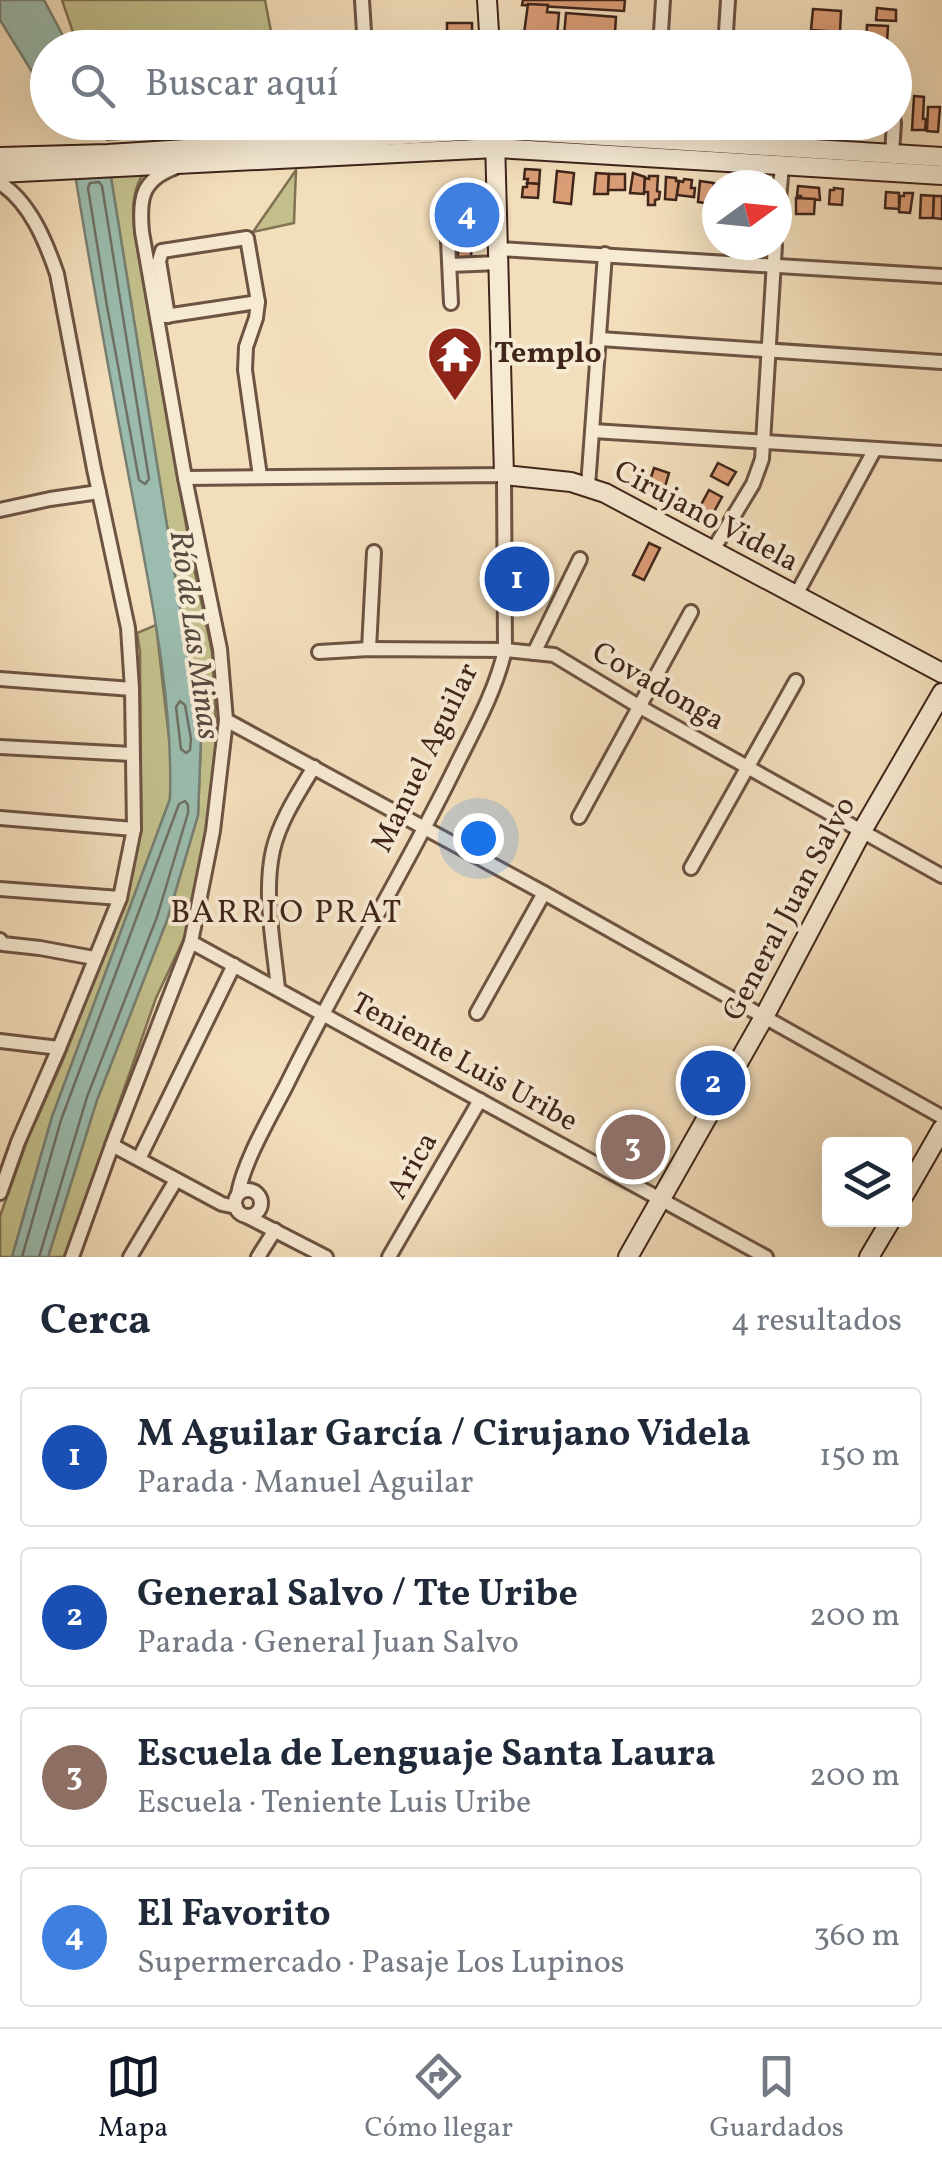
<!DOCTYPE html>
<html lang="es">
<head>
<meta charset="utf-8">
<style>
	:root { --surface:#fff; --page:#f2f2f3; --text:#1f2937; --muted:#747a83; --line:#e0e1e3; --accent:#111827 }
	body { margin:0; font-family:Vollkorn,serif; background:var(--page); color:var(--text) }
	.controls { position:absolute; right:30px; bottom:30px; display:grid; overflow:hidden; border-radius:10px; box-shadow:0 10px 40px #0002 }
	.controls button { width:90px; height:90px; display:grid; place-items:center; padding:0; border:0; border-bottom:2px solid var(--line); background:var(--surface); color:var(--text); font:50px sans-serif }
	.compass { position:absolute; left:702px; top:170px; width:90px; height:90px; border-radius:50%; background:var(--surface); box-shadow:0 10px 40px #0002; rotate:75deg }
	.you { position:absolute; left:478px; top:838px; width:35px; height:35px; margin:-25px; border:8px solid #fff; border-radius:50%; background:#1a73e8; box-shadow:0 0 0 15px #1a73e833 }
	.badge { display:grid; place-items:center; width:65px; height:65px; border-radius:50%; background:var(--accent); color:#fff; font-size:32px; font-weight:700 }
	.pin { position:absolute; translate:-50% -50%; border:5px solid #fff; box-shadow:0 2px 10px #0006 }
	.list { margin:0; padding:0; list-style:none }
	h2 { display:flex; justify-content:space-between; align-items:center; height:130px; margin:0; padding:0 40px; font-size:42px }
	h2 small { font-size:32px; font-weight:400; color:var(--muted) }
	.list li { display:grid; grid-template-columns:65px 1fr auto; gap:30px; align-items:center; box-sizing:border-box; height:140px; margin:0 20px 20px; padding:0 20px; border:2px solid var(--line); border-radius:10px }
	.list b { display:block; font-size:38px; white-space:nowrap }
	.list p { margin:0; font-size:32px; white-space:nowrap; color:var(--muted) }
	.list em { font-size:32px; font-style:normal; color:var(--muted) }
	.icon { flex:none; width:55px; height:55px; fill:none; stroke:currentColor; stroke-width:2; stroke-linecap:round; stroke-linejoin:round }
	.map { position:relative; flex:none; width:942px; height:1257px; overflow:hidden }
	.search { position:absolute; background:var(--surface); box-shadow:0 10px 40px #0002; left:30px; right:30px; top:30px; height:110px; display:flex; align-items:center; gap:25px; box-sizing:border-box; padding:0 35px; border-radius:55px; color:var(--muted); font-size:38px }
	.sheet { height:770px; background:var(--surface) }
	nav { display:flex; justify-content:space-around; align-items:center; box-sizing:border-box; height:140px; border-top:2px solid var(--line); background:var(--surface); font-size:28px; color:var(--muted) }
	nav a { display:grid; justify-items:center; gap:5px }
	nav .on { color:var(--accent) }
	.map>svg:first-child { display:block }
	.green { fill:#c2bf8b; stroke:#817253; stroke-width:2.5 }
	.water { fill:#9bbcae; stroke:#778073; stroke-width:2.5 }
	.lines { fill:none; stroke-linecap:round; stroke-linejoin:round }
	.shore { stroke:#6e7064; stroke-width:2.5 }
	.building { fill:#db9d76; stroke:#40251b; stroke-width:2.5 }
	.street-casing { stroke:#6d5343; stroke-width:18 }
	.secondary-casing { stroke:#40251b; stroke-width:22 }
	.street { stroke:#f7ead3; stroke-width:12 }
	.secondary { stroke:#f7ead3; stroke-width:18 }
	.labels { text-anchor:middle; dominant-baseline:central; stroke-width:8; stroke-linejoin:round; paint-order:stroke }
	.poi-label { font-size:30px; font-weight:bold; fill:#40251b; stroke:#f7ead3; text-anchor:start }
	.street-label { font-size:30px; fill:#40251b; stroke:#f7ead3 }
	.water-label { font-size:32px; font-style:italic; fill:#574b40; stroke:#f7ead3 }
	.neighbourhood-label { font-size:32px; letter-spacing:2.5px; fill:#40251b; stroke:#f7ead3 }
</style>
</head>
<body>
<div class="map">
<svg width="942" height="1257" viewBox="0 0 942 1257">
	<rect width="100%" height="100%" fill="#f3debb"/>
	<filter id="stains"><feTurbulence type="fractalNoise" baseFrequency=".002" numOctaves="4"/><feColorMatrix values="0 0 0 0 .2 0 0 0 0 .09 0 0 0 0 .02 0 0 0 .5 -.17"/></filter>
	<radialGradient id="worn" r=".72"><stop offset=".6" stop-color="#630" stop-opacity="0"/><stop offset="1" stop-color="#630" stop-opacity=".3"/></radialGradient>
	<g class="green">
		<polygon points="62,0 265,0 274,47 78,47"/>
		<polygon points="289,123 289,124 107,140 102,123"/>
		<polygon points="296,170 294,223 253,232"/>
		<path d="M110,171L144,172C131,193 132,212 135,235L192,559L212,652L217,742L203,861L187,932L156,998L65,1257H48L97,1100L167,920L198,815L201,738Z"/>
		<polygon points="156,625 171,755 170,799 52,1117 12,1257 0,1257 0,1216 27,1141 63,1060 129,890 138,843 141,814 140,651 137,633"/>
	</g>
	<g class="water">
		<polygon points="0,0 44,0 69,47 48,48 47,96 0,20"/>
		<path d="M110,171L201,738L198,815L167,920L97,1100L48,1257H12L52,1117L170,799C173,700 152,601 134,504C113,394 93,285 75,174Z"/>
	</g>
	<g class="lines">
		<g class="shore">
			<polygon points="99,182 102,186 149,479 145,484 139,480 107,306 88,188 90,183"/>
			<polygon points="180,701 185,705 191,739 190,750 186,753 181,749 176,707"/>
			<polyline points="22,1257 61,1120 179,804 185,801 188,805 188,813 157,917 87,1097 39,1257"/>
		</g>
	</g>
	<g class="building">
		<polygon points="523,0 625,0 624,11 522,5"/>
		<polygon points="528,4 548,5 547,12 559,13 556,48 522,48"/>
		<polygon points="877,8 896,10 896,21 876,20"/>
		<polygon points="813,9 841,11 840,32 811,30"/>
		<polygon points="566,13 616,17 614,48 563,48"/>
		<polygon points="447,23 472,23 472,33 461,33 461,36 447,37"/>
		<polygon points="867,25 888,26 887,43 866,42"/>
		<polygon points="914,96 924,97 923,119 926,119 925,130 912,130"/>
		<polygon points="928,107 940,107 938,132 927,131"/>
		<polygon points="525,169 540,170 539,184 527,183 528,179 524,179"/>
		<polygon points="557,171 574,173 571,204 554,202"/>
		<polygon points="596,173 609,174 608,194 594,194"/>
		<polygon points="633,173 645,177 644,194 630,193"/>
		<polygon points="609,174 625,174 625,190 608,190"/>
		<polygon points="649,176 658,176 657,191 660,192 659,199 655,200 655,205 648,205 648,192 644,192 645,178 649,179"/>
		<polygon points="666,177 676,178 676,181 679,181 676,200 665,199"/>
		<polygon points="684,179 692,180 691,188 695,188 694,197 677,195 679,181 683,182"/>
		<polygon points="700,181 714,183 711,204 698,202"/>
		<polygon points="527,183 539,184 538,198 522,197 523,187 527,187"/>
		<polygon points="798,186 819,188 820,200 801,199 801,196 797,196"/>
		<polygon points="834,188 843,189 842,205 829,204 830,190 834,190"/>
		<polygon points="886,192 899,193 899,209 885,208"/>
		<polygon points="904,193 913,193 910,213 899,212 900,196 904,196"/>
		<polygon points="921,195 934,196 933,218 920,218"/>
		<polygon points="934,196 942,196 942,219 933,218"/>
		<polygon points="796,198 815,199 814,214 796,214"/>
		<polygon points="456,208 477,208 477,222 456,223"/>
		<polygon points="477,222 477,228 472,228 472,238 457,238 456,223"/>
		<polygon points="457,238 472,238 471,257 458,258"/>
		<polygon points="718,463 736,472 728,485 711,476"/>
		<polygon points="654,468 669,473 662,497 646,492"/>
		<polygon points="709,490 722,497 709,521 696,514"/>
		<polygon points="649,543 660,548 644,580 633,575"/>
	</g>
	<g class="lines">
		<g class="street-casing">
			<g id="street">
				<polyline points="362,0 365,48"/>
				<polyline points="660,48 663,0"/>
				<polyline points="725,48 728,0"/>
				<polyline points="894,114 896,93"/>
				<polyline points="371,122 372,146"/>
				<polyline points="720,142 721,122"/>
				<polyline points="892,154 894,122"/>
				<path d="M0,183C30,202 46,242 57,274L94,469L128,628L132,689L134,829L120,898L59,1048L18,1142L0,1193"/>
				<polyline points="446,200 451,303"/>
				<polyline points="777,223 782,165"/>
				<polyline points="499,249 942,276"/>
				<polyline points="450,265 499,263"/>
				<polyline points="165,316 258,302"/>
				<polyline points="168,316 159,261 162,251 247,238 258,302 256,318 246,347 245,370 260,476"/>
				<polyline points="600,339 942,362"/>
				<polyline points="593,431 942,453"/>
				<path d="M185,478L504,475L505,650C495,693 473,731 454,770C402,876 340,976 288,1082C272,1114 244,1160 238,1194"/>
				<polyline points="588,486 605,254"/>
				<polyline points="0,510 50,499 99,492"/>
				<polyline points="713,550 753,484 762,459 775,245"/>
				<polyline points="796,595 875,449"/>
				<polyline points="369,649 374,552"/>
				<polyline points="319,652 369,649 505,650 554,655 640,707 942,876"/>
				<polyline points="534,653 580,559"/>
				<polyline points="0,679 132,689"/>
				<polyline points="226,720 544,893 942,1117"/>
				<polyline points="0,747 132,754"/>
				<polyline points="579,817 691,612"/>
				<polyline points="0,818 134,829"/>
				<polyline points="691,868 796,681"/>
				<polyline points="0,889 120,898"/>
				<polyline points="0,940 3,944 40,948 94,958"/>
				<polyline points="191,942 766,1257"/>
				<path d="M278,989C274,945 263,895 273,850C280,820 299,792 314,767"/>
				<polyline points="477,1013 544,893"/>
				<polyline points="0,1041 59,1048"/>
				<polyline points="112,1145 222,1204 236,1207"/>
				<polyline points="139,1159 234,965"/>
				<circle cx="248" cy="1203" r="13"/>
				<polyline points="246,1216 326,1257"/>
				<path d="M72,1257L114,1140L191,942L213,831L226,720L220,649L185,478L142,232C139,200 141,180 174,168"/>
				<polyline points="130,1257 176,1180"/>
				<polyline points="258,1257 275,1230"/>
				<polyline points="389,1257 480,1100"/>
			</g>
		</g>
		<g class="secondary-casing">
			<g id="secondary">
				<polyline points="487,0 490,48"/>
				<polyline points="495,140 504,475 571,482 605,493 942,673"/>
				<polyline points="0,157 108,154 494,129 942,157"/>
				<polyline points="0,173 496,148 942,175"/>
				<polyline points="904,1195 942,1129"/>
				<polyline points="628,1257 764,1017 862,831 942,693"/>
				<polyline points="869,1257 891,1220"/>
			</g>
		</g>
		<use href="#street" class="street"/>
		<use href="#secondary" class="secondary"/>
	</g>
	<defs>
		<g id="temple-pin" transform="scale(2.875)"><path d="M0 17L-7.5 6A9.5 9.5 0 1 1 7.5 6Z" fill="#8f2418" stroke="#f7ead3"/><path d="M0-6L5-2H3V0L6.5 2.5H4V6H1.5V3h-3V6H-4V2.5H-6.5L-3 0V-2H-5Z" fill="#fff"/></g>
	</defs>
	<g fill-rule="evenodd">
		<use href="#temple-pin" x="455" y="354"/>
	</g>
	<g class="labels">
		<g class="poi-label">
			<text x="494" y="354">Templo</text>
		</g>
		<g class="street-label">
			<text transform="translate(706 517) rotate(28)">Cirujano Videla</text>
			<text transform="translate(658 687) rotate(30)">Covadonga</text>
			<text transform="translate(426 758) rotate(-64)">Manuel Aguilar</text>
			<text transform="translate(790 909) rotate(-62)">General Juan Salvo</text>
			<text transform="translate(464 1063) rotate(29)">Teniente Luis Uribe</text>
			<text transform="translate(413 1166) rotate(-60)">Arica</text>
		</g>
		<g class="water-label">
			<text transform="translate(193 635) rotate(82)">Río de Las Minas</text>
		</g>
		<g class="neighbourhood-label">
			<text x="287" y="914">BARRIO PRAT</text>
		</g>
	</g>
	<rect width="100%" height="100%" filter="url(#stains)"/>
	<rect width="100%" height="100%" fill="url(#worn)"/>
</svg>
<div class="controls">
<button><svg class="icon" aria-label="layers" viewBox="0 0 24 24"><path d="M12 4l9 5-9 5-9-5zM3 14l9 5 9-5"/></svg></button>
</div>
<svg class="compass" viewBox="-18 -18 36 36"><path d="M0-13l5 13h-10z" fill="#e53935"/><path d="M0 13l5-13h-10z" fill="#747a83"/></svg>
<div class="you"></div>
<div class="pin badge" style="left:517px;top:579px;background:#1a4fb4">1</div>
<div class="pin badge" style="left:713px;top:1083px;background:#1a4fb4">2</div>
<div class="pin badge" style="left:633px;top:1147px;background:#8d6e63">3</div>
<div class="pin badge" style="left:467px;top:215px;background:#3f7fe0">4</div>
<div class="search"><svg class="icon" aria-label="search" viewBox="0 0 24 24"><circle cx="10" cy="10" r="6"/><path d="M15 15l6 6"/></svg>Buscar aquí</div>
</div>
<section class="sheet">
<h2>Cerca<small>4 resultados</small></h2>
<ul class="list">
<li><span class="badge" style="background:#1a4fb4">1</span><div><b>M Aguilar García / Cirujano Videla</b><p>Parada · Manuel Aguilar</p></div><em>150 m</em></li>
<li><span class="badge" style="background:#1a4fb4">2</span><div><b>General Salvo / Tte Uribe</b><p>Parada · General Juan Salvo</p></div><em>200 m</em></li>
<li><span class="badge" style="background:#8d6e63">3</span><div><b>Escuela de Lenguaje Santa Laura</b><p>Escuela · Teniente Luis Uribe</p></div><em>200 m</em></li>
<li><span class="badge" style="background:#3f7fe0">4</span><div><b>El Favorito</b><p>Supermercado · Pasaje Los Lupinos</p></div><em>360 m</em></li>
</ul>
</section>
<nav>
<a class="on"><svg class="icon" aria-label="map" viewBox="0 0 24 24"><path d="M3 6l6-2 6 2 6-2v14l-6 2-6-2-6 2zM9 4v14M15 6v14"/></svg>Mapa</a>
<a><svg class="icon" aria-label="directions" viewBox="0 0 24 24"><path d="M12 3l9 9-9 9-9-9zM9 14v-3h6M13 9l2 2-2 2"/></svg>Cómo llegar</a>
<a><svg class="icon" aria-label="saved" viewBox="0 0 24 24"><path d="M7 4h10v16l-5-4-5 4z"/></svg>Guardados</a>
</nav>
</body>
</html>
